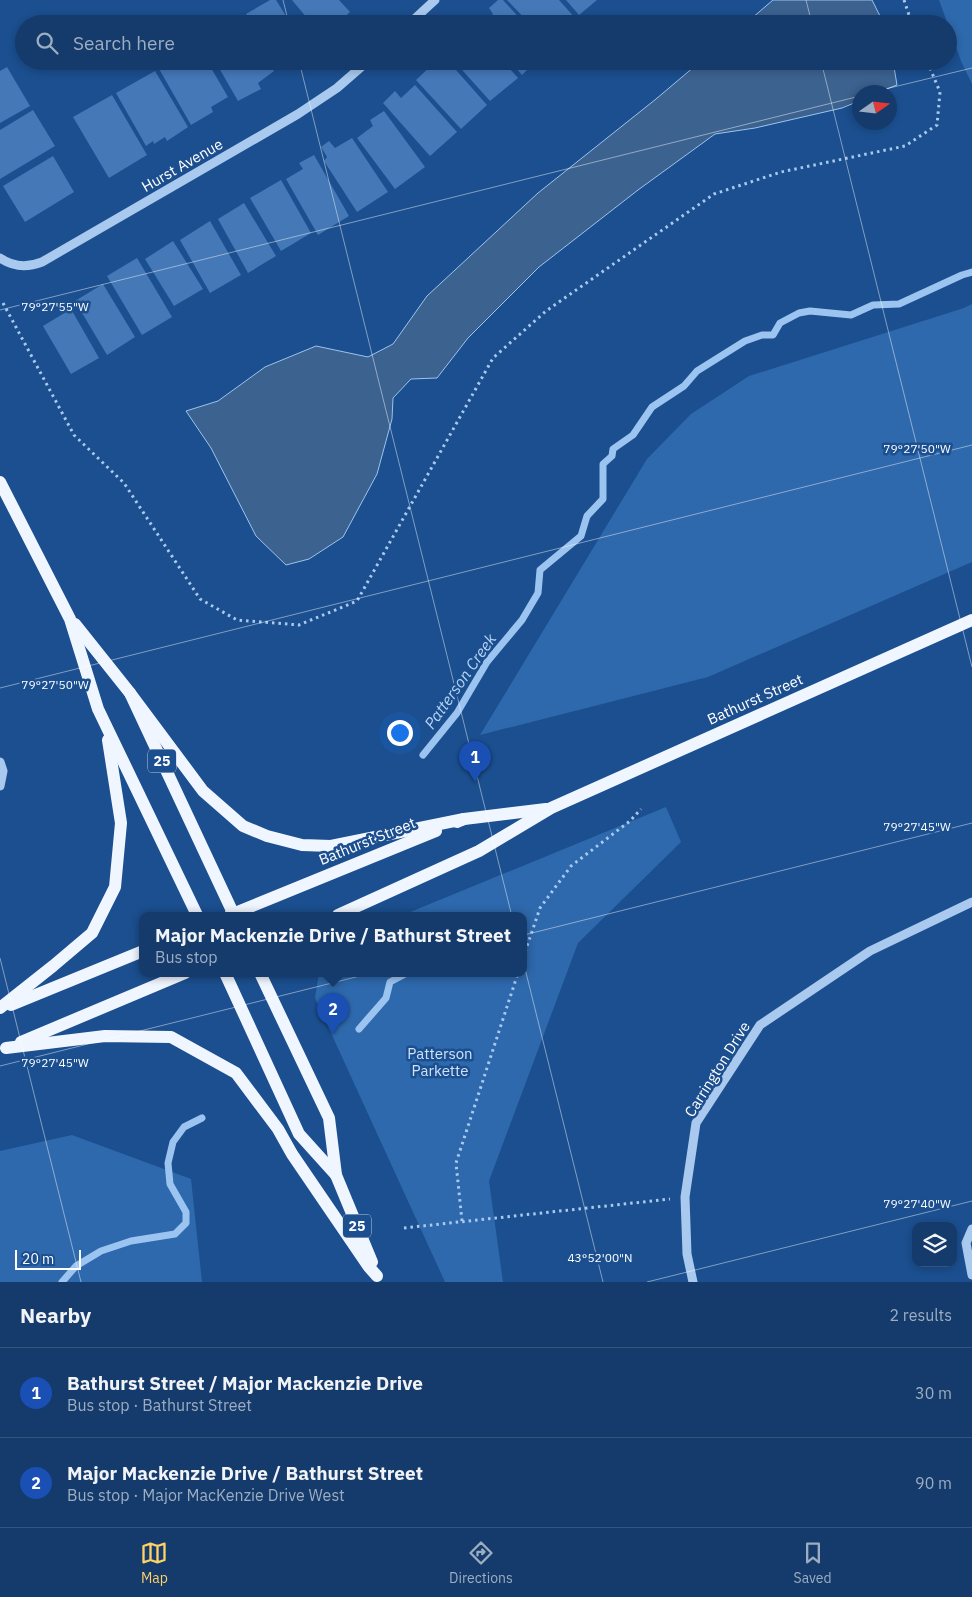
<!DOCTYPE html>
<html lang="en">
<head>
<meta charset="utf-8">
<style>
	:root { --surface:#143b6b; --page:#1d4271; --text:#f1f3f6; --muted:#9dadc1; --line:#33557e; --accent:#ffd166 }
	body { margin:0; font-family:"IBM Plex Sans",sans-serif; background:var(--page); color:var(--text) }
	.controls { position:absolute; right:15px; bottom:15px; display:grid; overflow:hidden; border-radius:10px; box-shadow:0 2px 8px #0003 }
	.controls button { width:45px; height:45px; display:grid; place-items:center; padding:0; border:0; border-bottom:1px solid var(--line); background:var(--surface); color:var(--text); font:25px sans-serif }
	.compass { position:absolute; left:852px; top:85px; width:45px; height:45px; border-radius:50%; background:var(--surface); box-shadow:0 2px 8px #0003; rotate:76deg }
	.scale { position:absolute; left:15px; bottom:12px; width:66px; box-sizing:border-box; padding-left:5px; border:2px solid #fff; border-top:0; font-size:14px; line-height:18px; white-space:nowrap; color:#fff; -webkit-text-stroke:4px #1b4f8f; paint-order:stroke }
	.you { position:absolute; left:399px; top:732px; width:18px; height:18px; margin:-12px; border:4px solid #fff; border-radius:50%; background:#1a73e8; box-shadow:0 0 0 8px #1a73e833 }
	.badge { display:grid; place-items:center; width:32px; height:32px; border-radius:50%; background:var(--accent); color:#fff; font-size:16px; font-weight:700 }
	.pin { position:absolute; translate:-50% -41px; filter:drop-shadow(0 1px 2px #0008) }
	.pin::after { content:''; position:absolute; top:26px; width:18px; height:15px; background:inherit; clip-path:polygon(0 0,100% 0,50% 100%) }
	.popup { position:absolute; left:139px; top:912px; width:388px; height:65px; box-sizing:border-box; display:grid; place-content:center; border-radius:10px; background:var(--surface); filter:drop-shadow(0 1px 4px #0005); font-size:16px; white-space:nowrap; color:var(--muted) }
	.popup b { font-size:19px; color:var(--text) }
	.popup::after { content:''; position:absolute; left:50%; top:100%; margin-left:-10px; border:10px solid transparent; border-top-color:var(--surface) }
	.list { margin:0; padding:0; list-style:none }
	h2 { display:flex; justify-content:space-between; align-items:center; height:65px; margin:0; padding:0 20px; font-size:21px }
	h2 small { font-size:16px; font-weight:400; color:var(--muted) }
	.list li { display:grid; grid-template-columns:32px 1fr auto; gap:15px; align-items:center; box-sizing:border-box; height:90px; padding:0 20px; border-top:1px solid var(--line) }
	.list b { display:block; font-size:19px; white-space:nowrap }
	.list p { margin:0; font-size:16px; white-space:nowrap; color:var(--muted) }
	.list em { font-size:16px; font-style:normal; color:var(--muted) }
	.icon { flex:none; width:28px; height:28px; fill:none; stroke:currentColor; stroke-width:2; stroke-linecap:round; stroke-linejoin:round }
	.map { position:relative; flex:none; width:972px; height:1282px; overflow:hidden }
	.search { position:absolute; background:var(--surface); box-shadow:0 2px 8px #0003; left:15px; right:15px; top:15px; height:55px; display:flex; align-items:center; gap:12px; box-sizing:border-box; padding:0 18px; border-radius:28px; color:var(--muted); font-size:19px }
	.sheet { height:245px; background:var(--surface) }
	nav { display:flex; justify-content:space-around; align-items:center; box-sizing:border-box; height:70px; border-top:1px solid var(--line); background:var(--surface); font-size:14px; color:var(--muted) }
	nav a { display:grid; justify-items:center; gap:2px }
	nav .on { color:var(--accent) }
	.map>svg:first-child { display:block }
	.green { fill:#2e69ad }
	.water { fill:#3c6290; stroke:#9cc4f0 }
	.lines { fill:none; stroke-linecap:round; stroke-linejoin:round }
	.stream { stroke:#9cc4f0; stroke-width:7 }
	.building { fill:#4478b7 }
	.path { stroke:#a9c9ee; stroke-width:3; stroke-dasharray:2.5 4; stroke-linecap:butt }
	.minor { stroke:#a9c9ee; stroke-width:9 }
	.major { stroke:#f0f6ff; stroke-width:12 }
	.ticks { fill:none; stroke:#fff; stroke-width:1; stroke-opacity:0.45 }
	.labels { text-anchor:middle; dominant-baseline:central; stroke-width:5; stroke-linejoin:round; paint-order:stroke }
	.shield { fill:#1b4f8f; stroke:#bbcadd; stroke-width:1 }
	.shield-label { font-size:14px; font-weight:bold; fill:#fff }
	.street-label { font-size:15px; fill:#fff; stroke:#1b4f8f }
	.park-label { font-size:15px; fill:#cfe3fa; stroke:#1b4f8f }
	.water-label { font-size:16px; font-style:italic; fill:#b5d3f5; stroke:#1b4f8f }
	.ticks-label { font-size:12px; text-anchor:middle; fill:#fff; stroke:#1b4f8f; stroke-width:5; stroke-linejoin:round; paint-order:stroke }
</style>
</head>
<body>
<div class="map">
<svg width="972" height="1282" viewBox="0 0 972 1282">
	<rect width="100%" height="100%" fill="#1b4f8f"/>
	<g class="green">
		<polygon points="939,0 972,0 972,84 961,61"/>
		<polygon points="972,304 972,562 708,677 480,735 647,459 691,414 749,376 964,308"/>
		<polygon points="666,807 681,842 578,943 489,1181 503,1282 445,1282 315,998 319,973 523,973 523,915 403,915"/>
		<polygon points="72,1135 191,1179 202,1282 0,1282 0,1151"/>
	</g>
	<g class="water">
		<polygon points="773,0 872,0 884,24 745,24"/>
		<polygon points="701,61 893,61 897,85 879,92 860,92 859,101 842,108 755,128 715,134 638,190 539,267 468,338 437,378 411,379 393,398 392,419 377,474 343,537 309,559 286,565 256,536 211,448 186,411 218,401 265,367 316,346 368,357 393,344 427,296 538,193 656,99"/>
	</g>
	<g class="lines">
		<g class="stream">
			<polyline points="423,755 457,713 487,662 522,620 538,593 540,570 581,536 587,516 603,499 603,464 612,456 613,449 633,435 652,407 684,386 697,371 745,341 762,335 773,335 780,323 799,313 810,311 851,315 873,305 899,304 962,275 972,272"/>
			<polyline points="359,1029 386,998 390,982 407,973"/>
			<polyline points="62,1282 76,1266 101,1251 131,1241 175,1234 186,1223 186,1212 170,1184 168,1163 173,1142 184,1127 202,1118"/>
		</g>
	</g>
	<g class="building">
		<polygon points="270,0 276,0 291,24 252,24 246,14"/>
		<polygon points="292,0 339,0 350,12 337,24 312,24"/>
		<polygon points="498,0 503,0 525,24 482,24 493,14 489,8"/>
		<polygon points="507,0 559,0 576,19 571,24 530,24"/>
		<polygon points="566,0 597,0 579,15"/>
		<polygon points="169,61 207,61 228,97 211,107 213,112 191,125 158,67"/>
		<polygon points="215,61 268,61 274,71 258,83 261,89 238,101"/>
		<polygon points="436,61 448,61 487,105 461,129 416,80"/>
		<polygon points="454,61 503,61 518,78 490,101"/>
		<polygon points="510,61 536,61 522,75"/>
		<polygon points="7,67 30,106 0,123 0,71"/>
		<polygon points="155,71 188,127 167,141 165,137 154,144 153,141 146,146 116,93"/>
		<polygon points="415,85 457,132 430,156 383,103 395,91 401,98"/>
		<polygon points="112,95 147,155 109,178 73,117"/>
		<polygon points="33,110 55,146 0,179 0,130"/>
		<polygon points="384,111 425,167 395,189 357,138 373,126 370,120"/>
		<polygon points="352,138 388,192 357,212 324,161 327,157 321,147 329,141 335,148"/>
		<polygon points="314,155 349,216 318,235 286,179 303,169 299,163"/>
		<polygon points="53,156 74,192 25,222 3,186"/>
		<polygon points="281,180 311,233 281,251 250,198"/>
		<polygon points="244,203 276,256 248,273 218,219"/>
		<polygon points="210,221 241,275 210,293 180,240"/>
		<polygon points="173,241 203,289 174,306 145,259"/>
		<polygon points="137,258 172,317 142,335 107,276"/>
		<polygon points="103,284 135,337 107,355 75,301"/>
		<polygon points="71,309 99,358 71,374 43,326"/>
	</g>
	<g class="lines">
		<g class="path">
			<polyline points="904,0 912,24"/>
			<polyline points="3,303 74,435 124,483 200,599 237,620 299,625 357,601 493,358 546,311 714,194 781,172 905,146 937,125 940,92 927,61"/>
			<polyline points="523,958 540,908 571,866 630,821 641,809"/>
			<polyline points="462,1221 456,1163 518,973"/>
			<polyline points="404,1228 670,1199"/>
		</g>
		<g class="minor">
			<polyline points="409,24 435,0"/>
			<path d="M0,258C13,267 27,268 42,262L298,114L337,88L368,61"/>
			<polyline points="0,762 3,771 0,786"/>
			<polyline points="972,1229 966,1243 972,1275"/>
			<polyline points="693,1282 687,1254 685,1197 696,1123 760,1025 870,951 972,902"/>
		</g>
		<g class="major">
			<polyline points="0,482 70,619 98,709 197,915"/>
			<polyline points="75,624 130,693 234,915"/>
			<polyline points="130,693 203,791 243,826 267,836 302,845 331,846 464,819"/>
			<polyline points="457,822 464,819 546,809"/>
			<polyline points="230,915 436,831"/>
			<polyline points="338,915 479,851 551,808 972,620"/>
			<polyline points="225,973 299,1134 336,1175"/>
			<polyline points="260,973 329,1118 336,1175 372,1262"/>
			<polyline points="11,1005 143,951"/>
			<polyline points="0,1008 53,966 92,933 115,887 121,823 108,740"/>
			<polyline points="21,1042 185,973"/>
			<polyline points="6,1048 105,1036 171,1037 236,1073 278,1129 292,1154 369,1267 377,1276"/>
		</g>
	</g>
	<path class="ticks" d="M283,0L289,24M806,0L812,24M299,61L603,1282M821,61L972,667M873,92L972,68M0,310L860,96M0,688L972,445M0,958L81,1282M0,1066L972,823M647,1282L972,1201"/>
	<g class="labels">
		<g class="shield">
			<rect x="148" y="749.5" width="28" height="23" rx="4"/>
			<rect x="343" y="1214.5" width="28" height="23" rx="4"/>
		</g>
		<g class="shield-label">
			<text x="162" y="761">25</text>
			<text x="357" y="1226">25</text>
		</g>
		<g class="street-label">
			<text transform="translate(182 165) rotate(-30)">Hurst Avenue</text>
			<text transform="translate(755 699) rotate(-24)">Bathurst Street</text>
			<text transform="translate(367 841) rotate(-22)">Bathurst Street</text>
			<text transform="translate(717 1069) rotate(-58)">Carrington Drive</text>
		</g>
		<g class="park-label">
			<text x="440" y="1053">Patterson<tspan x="440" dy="17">Parkette</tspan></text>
		</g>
		<g class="water-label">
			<text transform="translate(460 681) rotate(-55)">Patterson Creek</text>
		</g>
	</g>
	<g class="ticks-label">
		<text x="55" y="311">79°27'55"W</text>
		<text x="917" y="453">79°27'50"W</text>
		<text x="55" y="689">79°27'50"W</text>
		<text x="917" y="831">79°27'45"W</text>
		<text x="55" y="1067">79°27'45"W</text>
		<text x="917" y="1208">79°27'40"W</text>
		<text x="600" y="1262">43°52'00"N</text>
	</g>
</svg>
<div class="controls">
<button><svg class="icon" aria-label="layers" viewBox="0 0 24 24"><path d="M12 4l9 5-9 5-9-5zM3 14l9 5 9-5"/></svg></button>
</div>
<svg class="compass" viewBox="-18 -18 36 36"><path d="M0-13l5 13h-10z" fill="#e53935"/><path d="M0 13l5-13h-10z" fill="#9dadc1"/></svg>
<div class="scale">20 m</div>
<div class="you"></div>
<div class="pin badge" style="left:475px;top:782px;background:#1a4fb4">1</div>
<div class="pin badge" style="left:333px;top:1034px;background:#1a4fb4">2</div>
<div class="popup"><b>Major Mackenzie Drive / Bathurst Street</b>Bus stop</div>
<div class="search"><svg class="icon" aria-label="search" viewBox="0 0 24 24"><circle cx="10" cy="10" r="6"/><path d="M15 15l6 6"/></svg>Search here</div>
</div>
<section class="sheet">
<h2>Nearby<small>2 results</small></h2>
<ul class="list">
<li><span class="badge" style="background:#1a4fb4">1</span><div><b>Bathurst Street / Major Mackenzie Drive</b><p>Bus stop · Bathurst Street</p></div><em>30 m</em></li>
<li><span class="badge" style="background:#1a4fb4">2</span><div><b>Major Mackenzie Drive / Bathurst Street</b><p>Bus stop · Major MacKenzie Drive West</p></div><em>90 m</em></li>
</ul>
</section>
<nav>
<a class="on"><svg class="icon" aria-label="map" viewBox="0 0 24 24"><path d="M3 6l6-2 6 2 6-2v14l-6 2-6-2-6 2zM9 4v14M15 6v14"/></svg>Map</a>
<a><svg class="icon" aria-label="directions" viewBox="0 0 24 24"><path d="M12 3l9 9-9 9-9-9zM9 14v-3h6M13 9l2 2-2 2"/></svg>Directions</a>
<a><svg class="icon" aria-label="saved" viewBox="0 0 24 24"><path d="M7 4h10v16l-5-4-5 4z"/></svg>Saved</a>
</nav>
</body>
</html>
